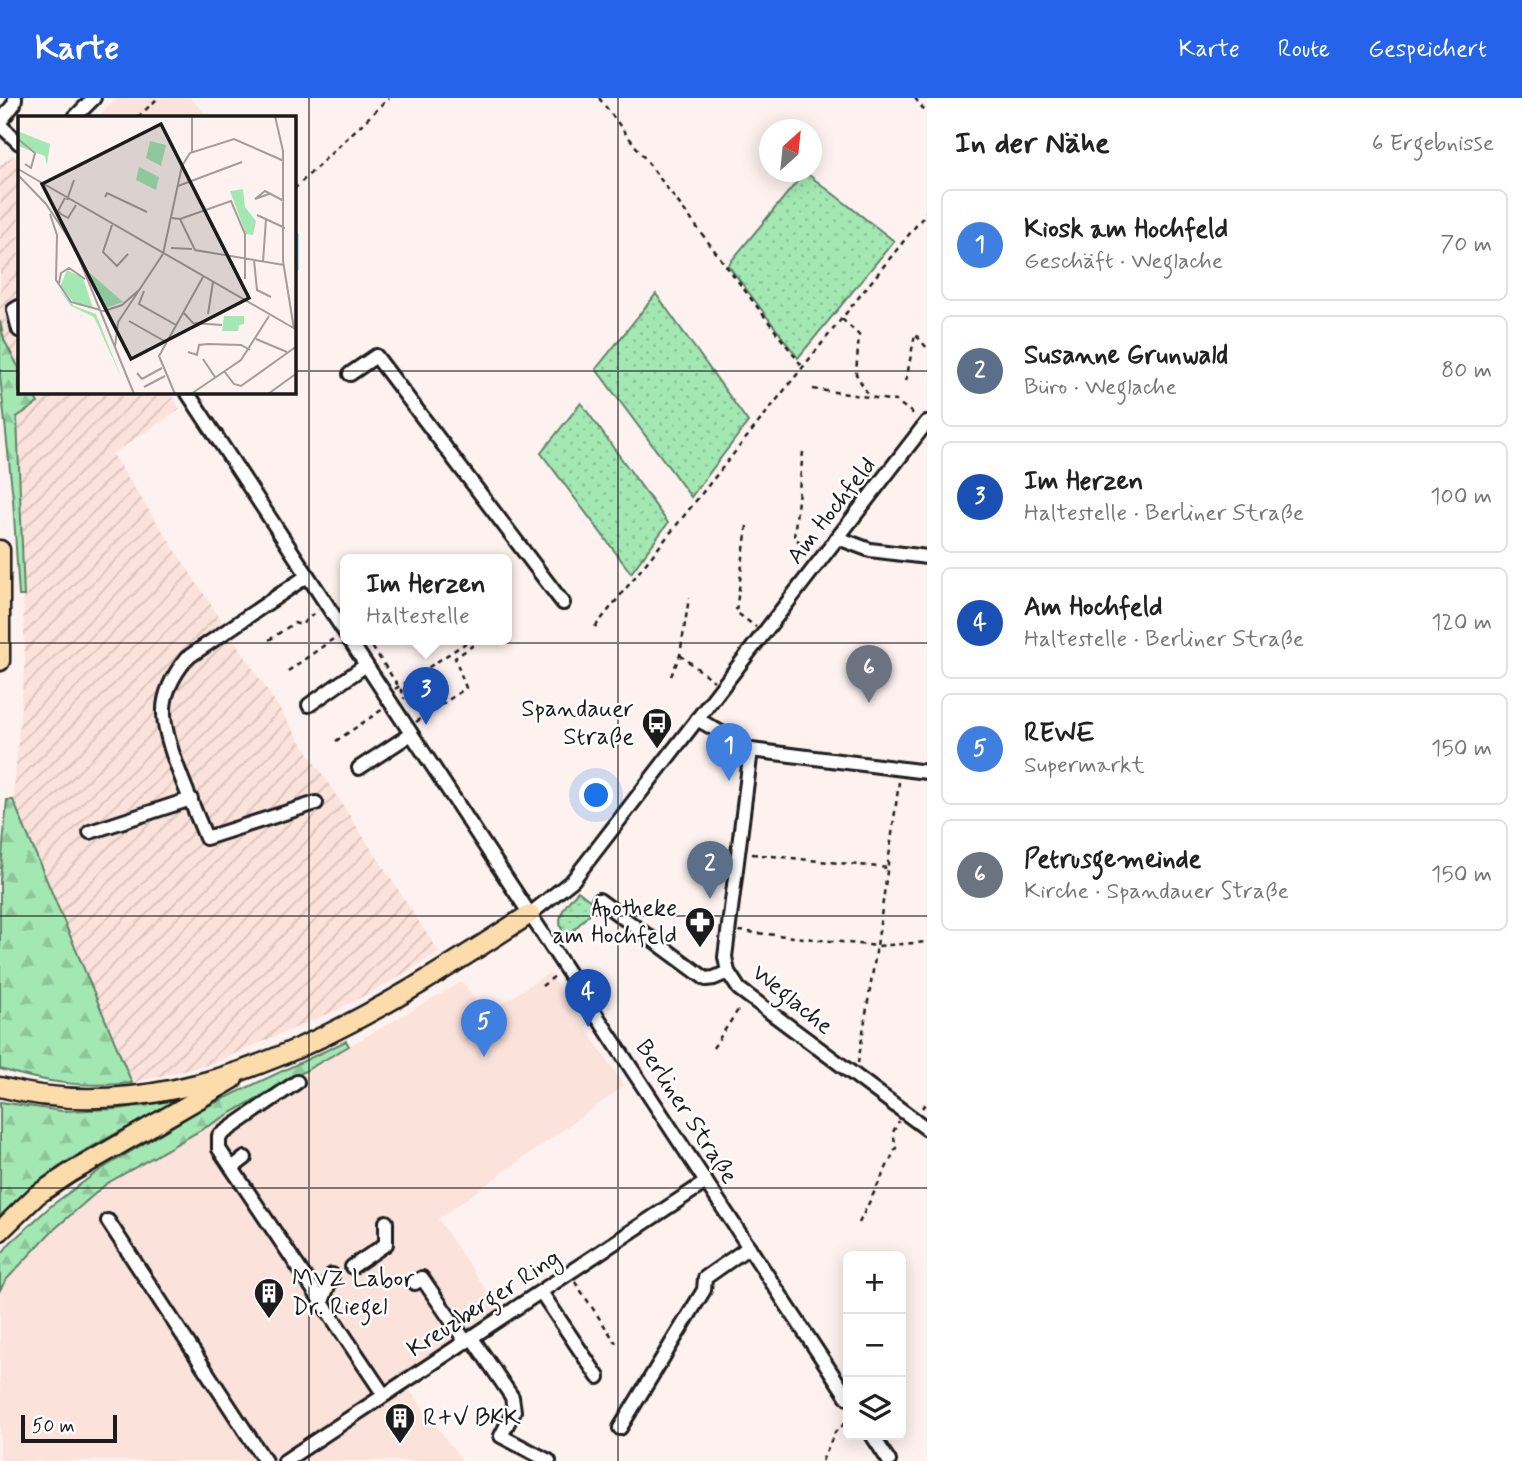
<!DOCTYPE html>
<html lang="de">
<head>
<meta charset="utf-8">
<style>
	:root { --surface:#fff; --page:#f6f6f6; --text:#222; --muted:#767676; --line:#e0e0e0; --accent:#2563eb }
	body { margin:0; font-family:Mynerve,sans-serif; background:var(--page); color:var(--text) }
	.controls { position:absolute; right:21px; bottom:21px; display:grid; overflow:hidden; border-radius:10px; box-shadow:0 4px 18px #0003 }
	.controls button { width:63px; height:63px; display:grid; place-items:center; padding:0; border:0; border-bottom:2px solid var(--line); background:var(--surface); color:var(--text); font:35px sans-serif }
	.compass { position:absolute; left:759px; top:21px; width:63px; height:63px; border-radius:50%; background:var(--surface); box-shadow:0 4px 18px #0003; rotate:27deg }
	.scale { position:absolute; left:21px; bottom:18px; width:96px; box-sizing:border-box; padding-left:7px; border:4px solid #1c1c1c; border-top:0; font-size:19px; line-height:24px; white-space:nowrap; color:#1c1c1c; -webkit-text-stroke:5px #fff; paint-order:stroke }
	.you { position:absolute; left:597px; top:698px; width:24px; height:24px; margin:-18px; border:5px solid #fff; border-radius:50%; background:#1a73e8; box-shadow:0 0 0 10px #1a73e833 }
	.badge { display:grid; place-items:center; width:46px; height:46px; border-radius:50%; background:var(--accent); color:#fff; font-size:23px; font-weight:700 }
	.pin { position:absolute; translate:-50% -58px; filter:drop-shadow(0 2px 4px #0008) }
	.pin::after { content:''; position:absolute; top:37px; width:24px; height:21px; background:inherit; clip-path:polygon(0 0,100% 0,50% 100%) }
	.popup { position:absolute; left:340px; top:456px; width:172px; height:91px; box-sizing:border-box; display:grid; place-content:center; border-radius:10px; background:var(--surface); filter:drop-shadow(0 2px 5px #0005); font-size:23px; white-space:nowrap; color:var(--muted) }
	.popup b { font-size:26px; color:var(--text) }
	.popup::after { content:''; position:absolute; left:50%; top:100%; margin-left:-14px; border:14px solid transparent; border-top-color:var(--surface) }
	.list { margin:0; padding:0; list-style:none }
	h2 { display:flex; justify-content:space-between; align-items:center; height:91px; margin:0; padding:0 28px; font-size:30px }
	h2 small { font-size:23px; font-weight:400; color:var(--muted) }
	.list li { display:grid; grid-template-columns:46px 1fr auto; gap:21px; align-items:center; box-sizing:border-box; height:112px; margin:0 14px 14px; padding:0 14px; border:2px solid var(--line); border-radius:10px }
	.list b { display:block; font-size:26px; white-space:nowrap }
	.list p { margin:0; font-size:23px; white-space:nowrap; color:var(--muted) }
	.list em { font-size:23px; font-style:normal; color:var(--muted) }
	.icon { flex:none; width:38px; height:38px; fill:none; stroke:currentColor; stroke-width:2; stroke-linecap:round; stroke-linejoin:round }
	.map { position:relative; flex:none; width:927px; height:1363px; overflow:hidden }
	header { display:flex; align-items:center; gap:42px; box-sizing:border-box; height:98px; padding:0 35px; background:var(--accent); color:#fff }
	header strong { font-size:33px }
	nav { display:flex; gap:38px; margin-inline-start:auto; font-size:24px }
	main { display:flex }
	aside { flex:1; background:var(--surface) }
	.map>svg:first-child { display:block }
	.built { fill:#fbe2db }
	.industrial { fill:url(#industrial-furrows) }
	.green { fill:url(#green-dots); stroke:#608268; stroke-width:2 }
	.forest { fill:url(#forest-firs); stroke:#608268; stroke-width:2 }
	.lines { fill:none; stroke-linecap:round; stroke-linejoin:round }
	.minor-casing { stroke:#1c1c1c; stroke-width:18 }
	.highway-casing { stroke:#1c1c1c; stroke-width:23 }
	.path { stroke:#1c1c1c; stroke-width:2.5; stroke-dasharray:5 5; stroke-linecap:butt }
	.minor { stroke:#fff; stroke-width:12 }
	.highway { stroke:#fddcac; stroke-width:18 }
	.grid { fill:none; stroke:#1c1c1c; stroke-width:2; stroke-opacity:0.55 }
	.labels { text-anchor:middle; dominant-baseline:central; stroke-width:5; stroke-linejoin:round; paint-order:stroke }
	.street-label { font-size:24px; fill:#1c1c1c; stroke:#fff }
	.poi-label { font-size:24px; fill:#1c1c1c; stroke:#fff; text-anchor:end }
	.inset-river { fill:none; stroke:#8ddcea; stroke-width:3.5 }
	.inset-road { fill:none; stroke:#a39c9b; stroke-width:2 }
	.view { fill:#1c1c1c; fill-opacity:0.15; stroke:#1c1c1c; stroke-width:3.5 }
	.inset-edge { fill:none; stroke:#1c1c1c; stroke-width:3.5 }
</style>
</head>
<body>
<header>
<strong>Karte</strong>
<nav><a>Karte</a><a>Route</a><a>Gespeichert</a></nav>
</header>
<main>
<div class="map">
<svg width="927" height="1363" viewBox="0 0 927 1363">
	<defs>
		<pattern id="industrial-furrows" width="10" height="10" patternUnits="userSpaceOnUse" patternTransform="scale(1.75)"><rect width="10" height="10" fill="#fbe2db"/><path d="M-1 1l2-2M0 10L10 0M9 11l2-2" fill="none" stroke="#d7c1bb"/></pattern>
		<pattern id="green-dots" width="8" height="8" patternUnits="userSpaceOnUse" patternTransform="scale(1.75)"><rect width="8" height="8" fill="#a3e7b3"/><path d="M2 2h.1M6 6h.1" fill="none" stroke="#8cc699" stroke-width="1.8" stroke-linecap="round"/></pattern>
		<pattern id="forest-firs" width="22" height="20" patternUnits="userSpaceOnUse" patternTransform="scale(1.75)"><rect width="22" height="20" fill="#a3e7b3"/><path d="M5 1l3.5 6h-7zM16 11l3.5 6h-7z" fill="#8cc699"/></pattern>
	</defs>
	<rect width="100%" height="100%" fill="#fdf2ef"/>
	<filter id="ink" filterUnits="userSpaceOnUse"><feTurbulence type="fractalNoise" baseFrequency=".0143" numOctaves="2"/><feDisplacementMap in="SourceGraphic" scale="14" xChannelSelector="R" yChannelSelector="G"/><feConvolveMatrix kernelMatrix="1 2 1 2 8 2 1 2 1" color-interpolation-filters="sRGB"/></filter>
	<g filter="url(#ink)">
		<g class="built">
			<polygon points="117,0 190,0 209,19 98,19"/>
			<polygon points="549,875 624,988 438,1121 501,1214 400,1279 462,1363 0,1363 0,1192 6,1182 50,1135 106,1086 462,884 486,916"/>
		</g>
		<g class="industrial">
			<polygon points="14,57 19,65 19,270 4,242 0,223 0,67"/>
			<polygon points="32,294 169,294 180,311 112,356 439,854 386,886 335,913 210,966 132,985 13,702 25,561 17,318 38,305"/>
		</g>
		<g class="green">
			<polygon points="805,74 894,143 798,260 728,167"/>
			<polygon points="656,196 748,324 691,399 596,271"/>
			<polygon points="581,305 668,425 631,475 541,355"/>
			<path d="M578,793L597,808L566,840C552,821 565,807 578,793Z"/>
		</g>
		<g class="forest">
			<polygon points="0,223 4,242 19,270 19,294 32,294 38,305 17,319 24,498 19,498 13,401 0,278"/>
			<path d="M7,702H13L132,985C83,990 47,985 0,971V782Z"/>
			<polygon points="346,943 349,948 106,1086 50,1135 6,1182 0,1192 0,1158 10,1145 52,1107 100,1072 202,1011"/>
			<path d="M182,1001C122,1034 44,1066 0,1120V1004L62,1013L118,1011Z"/>
		</g>
		<g class="lines">
			<g class="minor-casing">
				<g id="minor">
					<polyline points="75,19 94,0"/>
					<polyline points="0,24 14,6 15,0"/>
					<polyline points="0,27 19,45"/>
					<polyline points="19,209 14,212 19,232"/>
					<polyline points="350,276 376,258 563,505"/>
					<polyline points="187,294 346,536"/>
					<polyline points="838,440 870,452 927,459"/>
					<path d="M307,478L187,560C174,576 163,594 164,615C164,646 194,709 206,740L316,705"/>
					<polyline points="349,541 848,1300"/>
					<polyline points="309,607 366,567"/>
					<polyline points="697,621 751,652 725,859 728,874 739,891 927,1031"/>
					<polyline points="751,652 927,674"/>
					<polyline points="359,670 411,636"/>
					<polyline points="90,734 191,701"/>
					<polyline points="599,802 706,881 714,880 728,874"/>
					<polyline points="530,816 573,782 927,324"/>
					<polyline points="297,984 219,1038 219,1051 384,1297"/>
					<polyline points="232,1070 245,1060"/>
					<polyline points="108,1123 265,1363"/>
					<polyline points="352,1169 386,1146 386,1124"/>
					<polyline points="415,1185 422,1180 466,1244"/>
					<polyline points="541,1194 598,1279"/>
					<polyline points="322,1204 332,1177"/>
					<polyline points="472,1240 512,1299 514,1313 501,1338 549,1363"/>
					<polyline points="620,1330 704,1192 705,1180 749,1149"/>
					<polyline points="872,1337 889,1363"/>
					<polyline points="285,1363 706,1084"/>
				</g>
			</g>
			<g class="highway-casing">
				<g id="highway">
					<polyline points="0,452 0,563"/>
					<path d="M0,989C189,1039 378,915 530,816"/>
					<polyline points="0,1133 37,1097 70,1075 233,981"/>
				</g>
			</g>
			<g class="path">
				<polyline points="599,0 802,268"/>
				<polyline points="915,0 927,16"/>
				<polyline points="138,19 158,0"/>
				<polyline points="294,91 389,0"/>
				<polyline points="842,221 859,237 856,276 869,298"/>
				<polyline points="906,283 915,236 927,250"/>
				<polyline points="813,291 896,303 915,317"/>
				<polyline points="803,354 794,440 811,451"/>
				<polyline points="747,428 736,514 756,529"/>
				<polyline points="595,529 927,114"/>
				<polyline points="367,541 405,598 404,601"/>
				<polyline points="269,542 294,525 301,527 318,512"/>
				<polyline points="680,557 714,583"/>
				<polyline points="288,573 336,539"/>
				<polyline points="671,578 680,557 689,500"/>
				<polyline points="395,591 472,541"/>
				<polyline points="416,624 466,590 455,560 482,541"/>
				<polyline points="336,643 383,611"/>
				<polyline points="752,756 888,770"/>
				<polyline points="739,833 877,848 899,684"/>
				<polyline points="542,888 555,878"/>
				<polyline points="713,950 740,909"/>
				<polyline points="858,965 877,848 927,844"/>
				<polyline points="922,1010 927,1003"/>
				<polyline points="859,1125 896,1050 893,1034 899,1023"/>
				<polyline points="575,1184 616,1245"/>
				<polyline points="822,1363 835,1334 848,1323"/>
			</g>
			<use href="#minor" class="minor"/>
			<use href="#highway" class="highway"/>
		</g>
	</g>
	<path class="grid" d="M309,0V1363M618,0V1363M0,273H19M294,273H927M0,545H927M0,818H927M0,1090H927"/>
	<defs>
		<g id="bus-pin" transform="scale(1.575)"><path d="M0 17L-7.5 6A9.5 9.5 0 1 1 7.5 6Z" fill="#1c1c1c" stroke="#fff"/><path d="M-5-6H5V4H4V6H2V4H-2V6H-4V4H-5ZM-3.5-4V0h7V-4ZM-3.5 1.2v1.5H-2V1.2ZM2 1.2v1.5H3.5V1.2Z" fill="#fff"/></g>
		<g id="pharmacy-pin" transform="scale(1.575)"><path d="M0 17L-7.5 6A9.5 9.5 0 1 1 7.5 6Z" fill="#1c1c1c" stroke="#fff"/><path d="M-2-6h4v4h4v4h-4v4h-4v-4h-4v-4h4Z" fill="#fff"/></g>
		<g id="building-pin" transform="scale(1.575)"><path d="M0 17L-7.5 6A9.5 9.5 0 1 1 7.5 6Z" fill="#1c1c1c" stroke="#fff"/><path d="M-4-6H4V6H1V3H-1V6H-4ZM-2.5-4.3h1.7v1.8h-1.7ZM.8-4.3h1.7v1.8H.8ZM-2.5-1h1.7V.8h-1.7ZM.8-1h1.7V.8H.8Z" fill="#fff"/></g>
	</defs>
	<g fill-rule="evenodd">
		<use href="#bus-pin" x="657" y="625"/>
		<use href="#pharmacy-pin" x="700" y="824"/>
		<use href="#building-pin" x="269" y="1195"/>
		<use href="#building-pin" x="400" y="1320"/>
	</g>
	<g class="labels">
		<g class="street-label">
			<text transform="translate(832 413) rotate(-52)">Am Hochfeld</text>
			<text transform="translate(792 902) rotate(39)">Weglache</text>
			<text transform="translate(686 1014) rotate(57)">Berliner Straße</text>
			<text transform="translate(484 1206) rotate(-33)">Kreuzberger Ring</text>
		</g>
		<g class="poi-label">
			<text x="634" y="611">Spandauer<tspan x="634" dy="28">Straße</tspan></text>
			<text x="677" y="810">Apotheke<tspan x="677" dy="28">am Hochfeld</tspan></text>
			<text x="292" y="1181" text-anchor="start">MVZ Labor<tspan x="292" dy="28">Dr. Riegel</tspan></text>
			<text x="423" y="1320" text-anchor="start">R+V BKK</text>
		</g>
	</g>
	<g transform="translate(18 18)">
		<rect width="278" height="278" fill="#fdf2ef"/>
		<path d="M2,16L32,28L29,49L27,40L0,30ZM132,25L148,29L143,50L128,42ZM121,51L141,61L138,74L118,64ZM225,73L227,91L238,105L235,119L228,118L212,75ZM206,200H226V208L221,209L220,215H204Z" fill="#a3e7b3"/>
		<path d="M49,154L65,162L75,192L59,189L42,171ZM72,157L105,186L85,193ZM41,173L56,190L78,198L104,263L76,201L53,190Z" fill="#a3e7b3"/>
		<path class="inset-river" d="M279,118V154"/>
		<path class="inset-road" d="M257,0L265,35V145L276,213M0,23L17,37L13,52L7,48M174,36V0M0,53L279,214M0,59L28,88L56,130L116,278M160,70L224,46M251,78L237,83L247,75L266,85M87,81L89,77L129,96M47,82L40,95L43,98L50,102L58,89M49,84L56,64M32,98L39,119L38,164L53,186L86,195L104,189L121,174M239,99L267,112M154,102L162,103L177,134L266,149M162,103L213,85L227,118V163M94,109L85,136L99,150L110,138M153,132L174,133M145,138L164,50L172,37L216,23L266,45M236,144L239,174L253,181M245,146L248,103M41,167L43,157L51,152L67,163M126,175L121,188L158,209M165,196L175,207L204,209M190,198L195,166M111,205L148,226M238,223L269,236M97,231L100,206L145,138M170,236L179,239L181,229L190,228L223,229L232,234M185,243L197,261M206,255L216,268L223,270L279,230M119,257L124,263L144,252M126,271L147,260M157,278L141,240L185,161M173,278L223,244L251,200M250,278L279,257"/>
		<path class="view" d="M143,8L231,182L113,243L24,68Z"/>
		<rect width="278" height="278" class="inset-edge"/>
	</g>
</svg>
<div class="controls">
<button>+</button>
<button>−</button>
<button><svg class="icon" aria-label="layers" viewBox="0 0 24 24"><path d="M12 4l9 5-9 5-9-5zM3 14l9 5 9-5"/></svg></button>
</div>
<svg class="compass" viewBox="-18 -18 36 36"><path d="M0-13l5 13h-10z" fill="#e53935"/><path d="M0 13l5-13h-10z" fill="#767676"/></svg>
<div class="scale">50 m</div>
<div class="you"></div>
<div class="pin badge" style="left:729px;top:683px;background:#3f7fe0">1</div>
<div class="pin badge" style="left:710px;top:801px;background:#5c6f8a">2</div>
<div class="pin badge" style="left:426px;top:627px;background:#1a4fb4">3</div>
<div class="popup"><b>Im Herzen</b>Haltestelle</div>
<div class="pin badge" style="left:588px;top:929px;background:#1a4fb4">4</div>
<div class="pin badge" style="left:484px;top:959px;background:#3f7fe0">5</div>
<div class="pin badge" style="left:869px;top:605px;background:#6b7280">6</div>
</div>
<aside>
<h2>In der Nähe<small>6 Ergebnisse</small></h2>
<ul class="list">
<li><span class="badge" style="background:#3f7fe0">1</span><div><b>Kiosk am Hochfeld</b><p>Geschäft · Weglache</p></div><em>70 m</em></li>
<li><span class="badge" style="background:#5c6f8a">2</span><div><b>Susanne Grunwald</b><p>Büro · Weglache</p></div><em>80 m</em></li>
<li><span class="badge" style="background:#1a4fb4">3</span><div><b>Im Herzen</b><p>Haltestelle · Berliner Straße</p></div><em>100 m</em></li>
<li><span class="badge" style="background:#1a4fb4">4</span><div><b>Am Hochfeld</b><p>Haltestelle · Berliner Straße</p></div><em>120 m</em></li>
<li><span class="badge" style="background:#3f7fe0">5</span><div><b>REWE</b><p>Supermarkt</p></div><em>150 m</em></li>
<li><span class="badge" style="background:#6b7280">6</span><div><b>Petrusgemeinde</b><p>Kirche · Spandauer Straße</p></div><em>150 m</em></li>
</ul>
</aside>
</main>
</body>
</html>
